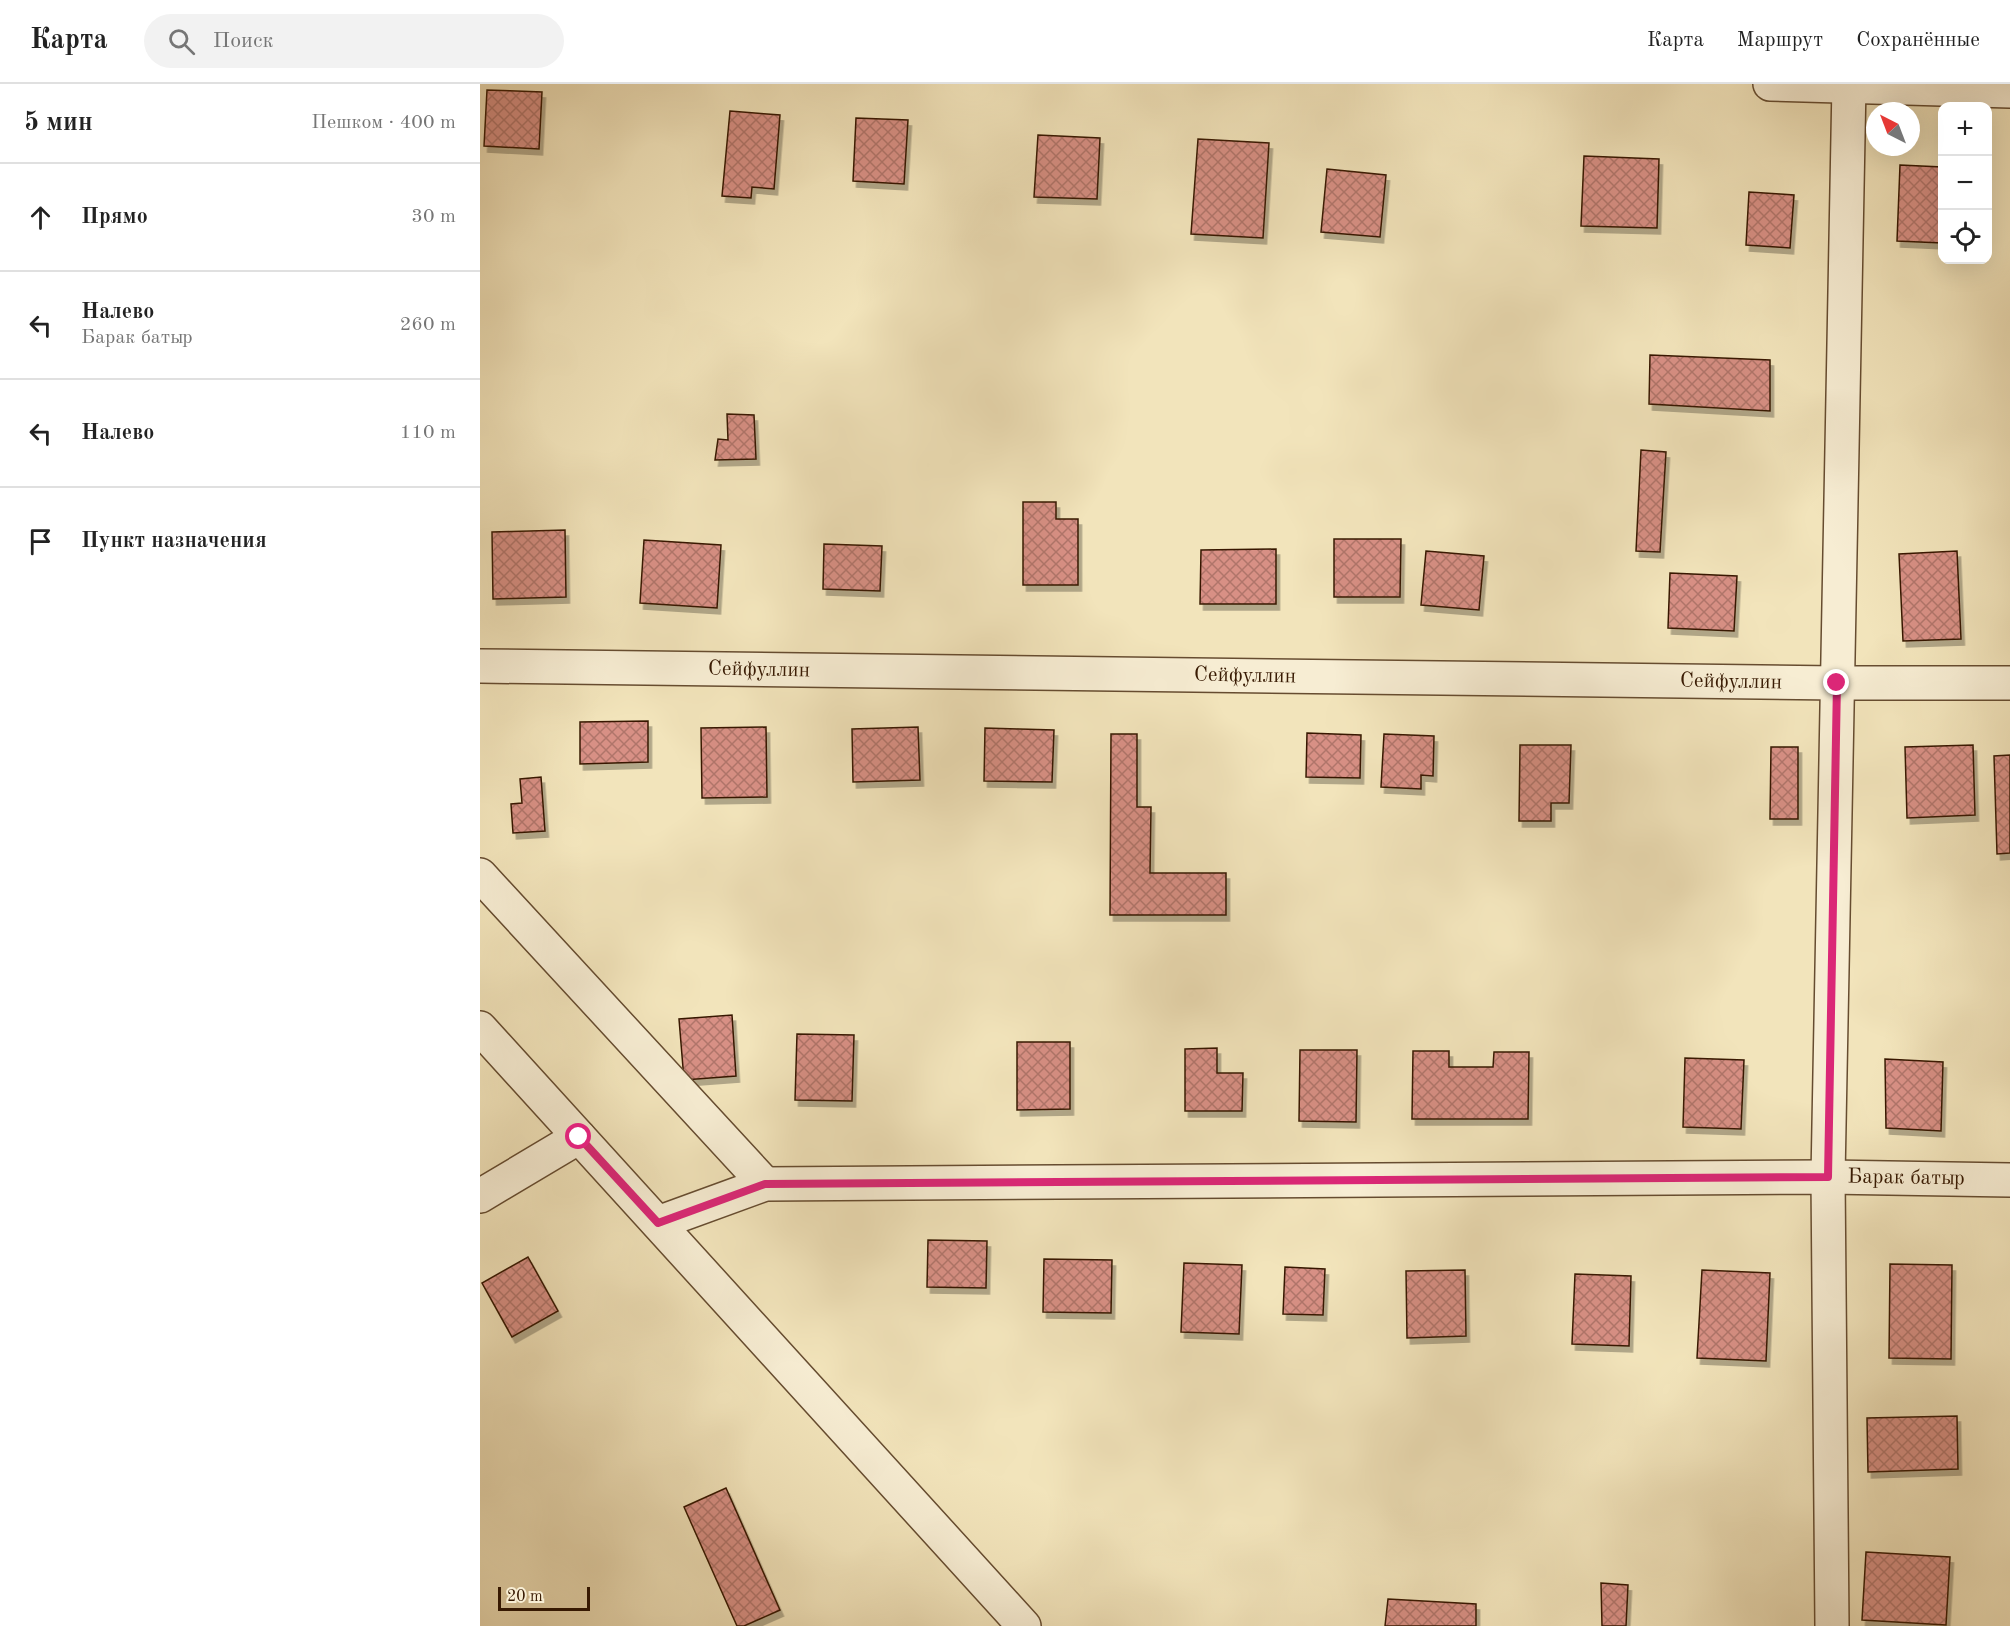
<!DOCTYPE html>
<html lang="ru">
<head>
<meta charset="utf-8">
<style>
	:root { --surface:#fff; --page:#f2f2f2; --text:#222; --muted:#767676; --line:#e0e0e0 }
	body { margin:0; font-family:"Old Standard TT",serif; background:var(--page); color:var(--text) }
	.controls { position:absolute; right:18px; top:18px; display:grid; overflow:hidden; border-radius:12px; box-shadow:0 6px 24px #0002 }
	.controls button { width:54px; height:54px; display:grid; place-items:center; padding:0; border:0; border-bottom:2px solid var(--line); background:var(--surface); color:var(--text); font:30px sans-serif }
	.compass { position:absolute; left:1386px; top:18px; width:54px; height:54px; border-radius:50%; background:var(--surface); box-shadow:0 6px 24px #0002; rotate:318deg }
	.scale { position:absolute; left:18px; bottom:15px; width:92px; box-sizing:border-box; padding-left:6px; border:3px solid #371902; border-top:0; font-size:16px; line-height:21px; white-space:nowrap; color:#371902; -webkit-text-stroke:4px #f7edd3; paint-order:stroke }
	.stop { position:absolute; width:18px; height:18px; margin:-14px; border:4px solid #db2777; border-radius:50%; background:#fff }
	.stop.end { background:#db2777; border-color:#fff; box-shadow:0 2px 6px #0008 }
	.list { margin:0; padding:0; list-style:none }
	h2 { display:flex; justify-content:space-between; align-items:center; height:78px; margin:0; padding:0 24px; font-size:26px }
	h2 small { font-size:20px; font-weight:400; color:var(--muted) }
	.list li { display:grid; grid-template-columns:39px 1fr auto; gap:18px; align-items:center; box-sizing:border-box; height:108px; padding:0 24px; border-top:2px solid var(--line) }
	.list b { display:block; font-size:22px; white-space:nowrap }
	.list p { margin:0; font-size:20px; white-space:nowrap; color:var(--muted) }
	.list em { font-size:20px; font-style:normal; color:var(--muted) }
	.icon { flex:none; width:33px; height:33px; fill:none; stroke:currentColor; stroke-width:2; stroke-linecap:round; stroke-linejoin:round }
	.map { position:relative; flex:none; width:1530px; height:1542px; overflow:hidden }
	header { display:flex; align-items:center; gap:36px; box-sizing:border-box; height:84px; padding:0 30px; background:var(--surface); border-bottom:2px solid var(--line) }
	header strong { font-size:28px }
	nav { display:flex; gap:33px; margin-inline-start:auto; font-size:21px }
	.search { width:420px; height:54px; background:var(--page); display:flex; align-items:center; gap:15px; box-sizing:border-box; padding:0 21px; border-radius:33px; color:var(--muted); font-size:22px }
	main { display:flex }
	aside { flex:1; background:var(--surface) }
	.map>svg:first-child { display:block }
	.building { fill:url(#building-cross-hatch); stroke:#371902; stroke-width:1.5; filter:url(#shadow) }
	.lines { fill:none; stroke-linecap:round; stroke-linejoin:round }
	.minor-casing { stroke:#664c30; stroke-width:36 }
	.minor { stroke:#f7edd3; stroke-width:33 }
	.route { stroke:#db2777; stroke-width:8 }
	.labels { text-anchor:middle; dominant-baseline:central; stroke-width:5; stroke-linejoin:round; paint-order:stroke }
	.street-label { font-size:21px; fill:#371902; stroke:#f7edd3 }
</style>
</head>
<body>
<header>
<strong>Карта</strong>
<div class="search"><svg class="icon" aria-label="search" viewBox="0 0 24 24"><circle cx="10" cy="10" r="6"/><path d="M15 15l6 6"/></svg>Поиск</div>
<nav><a>Карта</a><a>Маршрут</a><a>Сохранённые</a></nav>
</header>
<main>
<aside>
<h2>5 мин<small>Пешком · 400 m</small></h2>
<ul class="list">
<li><svg class="icon" aria-label="ahead" viewBox="0 0 24 24"><path d="M12 20V5M6 11l6-6 6 6"/></svg><div><b>Прямо</b></div><em>30 m</em></li>
<li><svg class="icon" aria-label="left" viewBox="0 0 24 24"><path d="M17 20v-9H6M10 6l-5 5 5 5"/></svg><div><b>Налево</b><p>Барак батыр</p></div><em>260 m</em></li>
<li><svg class="icon" aria-label="left" viewBox="0 0 24 24"><path d="M17 20v-9H6M10 6l-5 5 5 5"/></svg><div><b>Налево</b></div><em>110 m</em></li>
<li><svg class="icon" aria-label="arrive" viewBox="0 0 24 24"><path d="M6 21V4h12l-3 4 3 4H6"/></svg><div><b>Пункт назначения</b></div></li>
</ul>
</aside>
<div class="map">
<svg width="1530" height="1542" viewBox="0 0 1530 1542">
	<defs>
		<pattern id="building-cross-hatch" width="8" height="8" patternUnits="userSpaceOnUse" patternTransform="scale(1.5)"><rect width="8" height="8" fill="#d89085"/><path d="M0 0l8 8M0 8l8-8" fill="none" stroke="#b0756b"/></pattern>
		<filter id="shadow"><feDropShadow dx="3.5" dy="6" stdDeviation="0" flood-color="#0004"/></filter>
	</defs>
	<rect width="100%" height="100%" fill="#f2e4bb"/>
	<filter id="stains"><feTurbulence type="fractalNoise" baseFrequency=".00333" numOctaves="4"/><feColorMatrix values="0 0 0 0 .2 0 0 0 0 .09 0 0 0 0 .02 0 0 0 .5 -.17"/></filter>
	<radialGradient id="worn" r=".72"><stop offset=".6" stop-color="#630" stop-opacity="0"/><stop offset="1" stop-color="#630" stop-opacity=".3"/></radialGradient>
	<g class="building">
		<polygon points="7,6 62,8 59,65 4,62"/>
		<polygon points="250,27 300,31 294,105 272,103 271,114 242,112"/>
		<polygon points="376,34 428,36 424,100 373,97"/>
		<polygon points="558,51 620,54 617,115 554,113"/>
		<polygon points="718,55 789,59 783,154 711,150"/>
		<polygon points="1104,72 1179,75 1177,144 1101,142"/>
		<polygon points="1420,81 1462,83 1462,159 1417,157"/>
		<polygon points="847,85 906,91 900,153 841,148"/>
		<polygon points="1269,108 1314,111 1310,164 1266,161"/>
		<polygon points="1170,271 1290,276 1290,327 1169,320"/>
		<polygon points="247,330 274,331 276,375 235,376 238,355 248,356"/>
		<polygon points="1161,366 1186,368 1180,468 1156,467"/>
		<polygon points="543,418 576,418 576,435 598,435 598,501 543,501"/>
		<polygon points="85,446 86,513 13,515 12,448"/>
		<polygon points="854,455 921,455 920,513 854,513"/>
		<polygon points="164,456 241,461 237,524 160,519"/>
		<polygon points="344,460 402,462 400,507 343,505"/>
		<polygon points="796,465 796,520 720,520 721,466"/>
		<polygon points="946,467 1004,472 999,526 941,521"/>
		<polygon points="1477,467 1481,555 1423,557 1419,470"/>
		<polygon points="1190,489 1257,492 1254,547 1188,544"/>
		<polygon points="168,637 168,678 100,680 100,638"/>
		<polygon points="286,643 287,713 222,714 221,644"/>
		<polygon points="438,643 440,696 373,698 372,645"/>
		<polygon points="505,644 574,646 572,698 504,697"/>
		<polygon points="827,649 881,651 880,694 826,693"/>
		<polygon points="631,650 657,650 657,723 671,723 670,789 746,789 746,831 630,831"/>
		<polygon points="904,650 954,652 953,692 941,691 941,705 901,703"/>
		<polygon points="1040,661 1091,661 1089,719 1071,719 1071,737 1039,737"/>
		<polygon points="1493,661 1495,731 1427,734 1425,663"/>
		<polygon points="1291,663 1318,663 1318,735 1290,735"/>
		<polygon points="1530,671 1530,769 1517,770 1514,672"/>
		<polygon points="61,693 65,747 33,749 31,720 42,719 40,695"/>
		<polygon points="252,931 256,992 204,996 199,935"/>
		<polygon points="317,950 374,951 372,1017 315,1016"/>
		<polygon points="537,958 590,958 590,1025 537,1026"/>
		<polygon points="737,964 737,989 763,989 762,1027 705,1027 705,965"/>
		<polygon points="820,966 877,966 876,1038 819,1037"/>
		<polygon points="933,967 969,967 969,983 1013,983 1014,968 1049,968 1048,1035 932,1035"/>
		<polygon points="1205,974 1264,976 1261,1045 1203,1043"/>
		<polygon points="1405,975 1463,978 1461,1047 1406,1044"/>
		<polygon points="448,1156 507,1157 506,1204 447,1203"/>
		<polygon points="48,1173 78,1227 32,1253 2,1199"/>
		<polygon points="564,1175 632,1176 631,1229 563,1228"/>
		<polygon points="704,1179 762,1181 759,1250 701,1248"/>
		<polygon points="1410,1180 1472,1181 1471,1275 1409,1274"/>
		<polygon points="805,1183 845,1185 843,1231 803,1230"/>
		<polygon points="985,1186 986,1252 927,1254 926,1187"/>
		<polygon points="1222,1186 1290,1189 1286,1277 1217,1274"/>
		<polygon points="1095,1190 1151,1192 1149,1262 1092,1260"/>
		<polygon points="1477,1332 1478,1385 1388,1388 1387,1334"/>
		<polygon points="246,1404 300,1526 264,1542 257,1542 204,1423"/>
		<polygon points="1386,1468 1470,1473 1466,1541 1382,1536"/>
		<polygon points="1121,1499 1148,1501 1146,1542 1122,1542"/>
		<polygon points="908,1515 996,1520 996,1542 905,1542"/>
	</g>
	<g class="lines">
		<g class="minor-casing">
			<g id="minor">
				<polyline points="1290,0 1530,7"/>
				<polyline points="0,582 1357,599 1530,599"/>
				<polyline points="0,791 285,1100"/>
				<polyline points="0,944 544,1542"/>
				<polyline points="0,1112 99,1053"/>
				<polyline points="178,1139 285,1100 1348,1093 1530,1096"/>
				<polyline points="1352,1542 1348,1093 1369,0"/>
			</g>
		</g>
		<use href="#minor" class="minor"/>
	</g>
	<g class="lines">
		<polyline class="route" points="99,1053 178,1139 285,1100 1348,1093 1357,599"/>
	</g>
	<g class="labels">
		<g class="street-label">
			<text transform="translate(279 586) rotate(1)">Сейфуллин</text>
			<text transform="translate(765 592) rotate(1)">Сейфуллин</text>
			<text transform="translate(1251 598) rotate(1)">Сейфуллин</text>
			<text transform="translate(1426 1094) rotate(1)">Барак батыр</text>
		</g>
	</g>
	<rect width="100%" height="100%" filter="url(#stains)"/>
	<rect width="100%" height="100%" fill="url(#worn)"/>
</svg>
<div class="controls">
<button>+</button>
<button>−</button>
<button><svg class="icon" aria-label="locate" viewBox="0 0 24 24"><circle cx="12" cy="12" r="6"/><path d="M12 2v4M12 18v4M2 12h4M18 12h4"/></svg></button>
</div>
<svg class="compass" viewBox="-18 -18 36 36"><path d="M0-13l5 13h-10z" fill="#e53935"/><path d="M0 13l5-13h-10z" fill="#767676"/></svg>
<div class="scale">20 m</div>
<div class="stop" style="left:99px;top:1053px"></div>
<div class="stop end" style="left:1357px;top:599px"></div>
</div>
</main>
</body>
</html>
